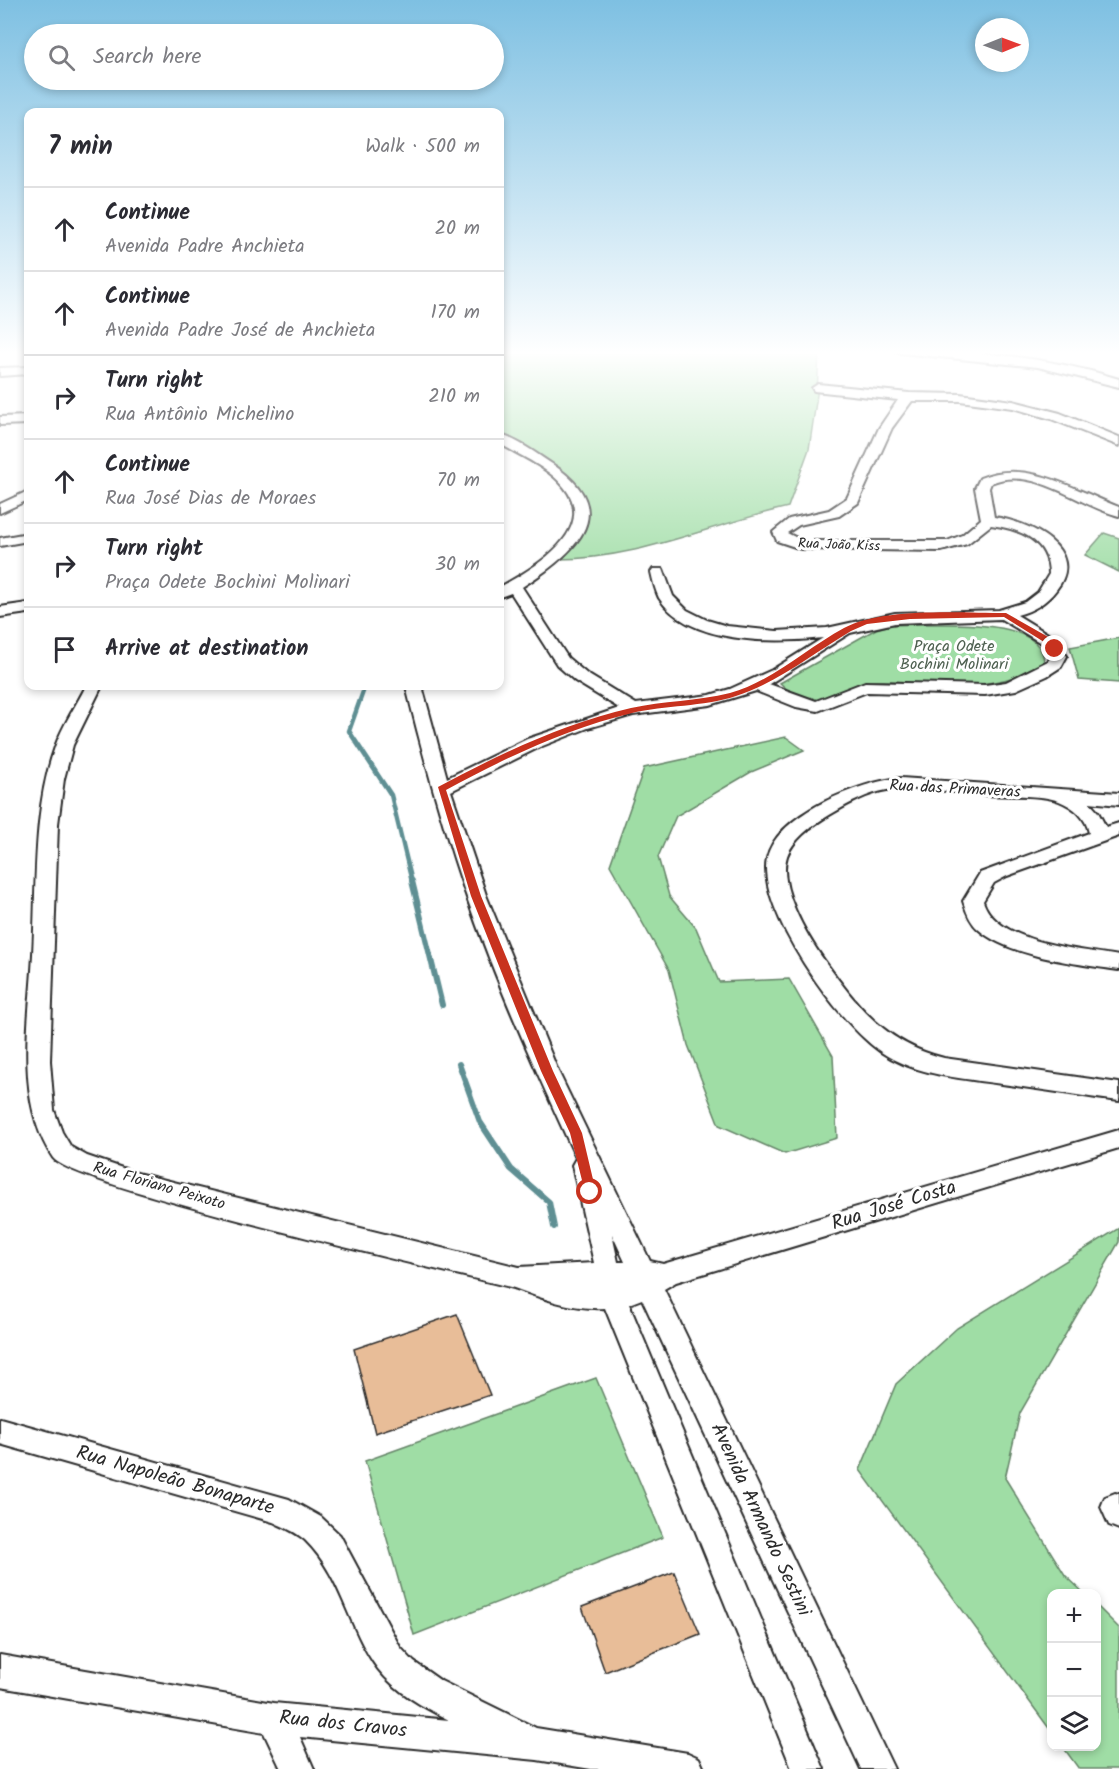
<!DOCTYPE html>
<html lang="en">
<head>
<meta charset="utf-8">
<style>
	:root { --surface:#fff; --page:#f7f7f7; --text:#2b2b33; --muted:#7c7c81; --line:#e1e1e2 }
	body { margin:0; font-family:Kalam,sans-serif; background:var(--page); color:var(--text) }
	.controls { position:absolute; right:18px; bottom:18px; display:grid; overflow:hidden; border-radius:12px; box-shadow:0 3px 9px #0003 }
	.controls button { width:54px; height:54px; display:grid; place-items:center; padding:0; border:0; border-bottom:2px solid var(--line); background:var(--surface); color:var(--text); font:30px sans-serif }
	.compass { position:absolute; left:975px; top:18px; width:54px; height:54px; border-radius:50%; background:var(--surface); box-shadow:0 3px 9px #0003; rotate:89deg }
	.stop { position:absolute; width:18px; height:18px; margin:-14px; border:4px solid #c8321e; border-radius:50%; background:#fff }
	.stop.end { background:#c8321e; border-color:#fff; box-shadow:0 2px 6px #0008 }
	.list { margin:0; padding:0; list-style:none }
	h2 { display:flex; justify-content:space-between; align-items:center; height:78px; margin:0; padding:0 24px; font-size:26px }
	h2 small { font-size:20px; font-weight:400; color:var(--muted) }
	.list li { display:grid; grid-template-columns:39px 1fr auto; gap:18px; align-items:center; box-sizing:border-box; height:84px; padding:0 24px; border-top:2px solid var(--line) }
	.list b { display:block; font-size:22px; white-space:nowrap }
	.list p { margin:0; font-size:20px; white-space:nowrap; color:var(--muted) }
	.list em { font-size:20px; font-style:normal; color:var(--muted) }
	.icon { flex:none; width:33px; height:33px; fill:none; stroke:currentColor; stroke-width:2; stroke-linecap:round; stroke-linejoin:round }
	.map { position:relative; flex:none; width:1119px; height:1769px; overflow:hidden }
	.search { position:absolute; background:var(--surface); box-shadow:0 3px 9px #0003; left:24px; top:24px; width:480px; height:66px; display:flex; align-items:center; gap:15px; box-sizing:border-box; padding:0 21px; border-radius:33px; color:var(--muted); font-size:22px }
	.panel { position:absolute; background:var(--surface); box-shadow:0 3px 9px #0003; left:24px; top:108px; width:480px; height:582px; border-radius:12px }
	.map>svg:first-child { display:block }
	.green { fill:#9fdda5; stroke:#658468; stroke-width:1.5 }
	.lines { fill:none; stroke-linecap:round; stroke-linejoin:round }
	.stream-far1 { stroke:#5e8f93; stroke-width:4.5 }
	.stream { stroke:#5e8f93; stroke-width:6 }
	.building { fill:#e8bd98; stroke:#2b2b2b; stroke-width:1.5 }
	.minor-casing { stroke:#2b2b2b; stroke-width:4 }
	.minor { fill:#fff; fill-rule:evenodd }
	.route { fill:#c8321e }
	.labels { text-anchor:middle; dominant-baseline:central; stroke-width:6; stroke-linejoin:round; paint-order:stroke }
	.far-street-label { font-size:14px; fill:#2b2b2b; stroke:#fff }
	.park-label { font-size:16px; fill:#4e6050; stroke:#fff }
	.street-label { font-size:16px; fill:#2b2b2b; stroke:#fff }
	.near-street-label { font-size:20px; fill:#2b2b2b; stroke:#fff }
</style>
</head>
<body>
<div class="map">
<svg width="1119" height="1769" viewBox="0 0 1119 1769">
	<rect width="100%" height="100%" fill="#fff"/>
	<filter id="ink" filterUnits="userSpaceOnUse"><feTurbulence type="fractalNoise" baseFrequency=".0167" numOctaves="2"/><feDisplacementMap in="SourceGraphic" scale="12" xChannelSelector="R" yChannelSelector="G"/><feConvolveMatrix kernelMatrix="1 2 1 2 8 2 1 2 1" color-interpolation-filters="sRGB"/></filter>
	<g filter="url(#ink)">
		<g class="green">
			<path d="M500,350H819L817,395L809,449L788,507C708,525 638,560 555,559L574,538L577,496L533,458L500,439Z"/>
			<polygon points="1104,533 1119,538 1119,572 1085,555"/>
			<path d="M925,624C953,624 1046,619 1044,664C1005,687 962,687 918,683C902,682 884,679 868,682C846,686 831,702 807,701C797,700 788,690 780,683L876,629L891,625Z"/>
			<polygon points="1119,638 1119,683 1079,680 1070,647"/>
			<polygon points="786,737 804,750 751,772 676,816 658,857 669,896 696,928 719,982 789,979 833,1056 837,1138 785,1154 719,1125 688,1045 669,970 610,865 644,768"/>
			<polygon points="1119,1228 1119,1242 1020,1413 1005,1478 1065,1575 1084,1593 1052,1594 1051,1731 860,1470 896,1384 957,1328"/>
			<polygon points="596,1378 663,1537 414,1635 365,1461"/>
			<polygon points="1097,1606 1119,1628 1119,1769 1079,1769 1063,1747 1096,1746"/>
		</g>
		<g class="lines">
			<polyline class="stream-far1" points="365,686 349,731 391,795 412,882"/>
			<g class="stream">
				<polyline points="412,881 442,1005"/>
				<polyline points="459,1064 480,1122 511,1169 549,1202 554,1227"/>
			</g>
		</g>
		<g class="building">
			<polygon points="457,1314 490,1395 375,1433 354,1349"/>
			<polygon points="674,1572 700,1634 605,1672 582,1607"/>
		</g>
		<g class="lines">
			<g class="minor-casing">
				<g id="minor">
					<path d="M895,350C972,350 1046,356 1119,379V387L1038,367L901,353Z"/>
					<polygon points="28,367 28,374 0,376 0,368"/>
					<path d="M818,384L909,393L960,394L1013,401L1060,413L1119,437V446L1051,419L1013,408L960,401H912L892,428L858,503L839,516L799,525L787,533L803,541H947L962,535L981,519L975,488L980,478C1027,458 1075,490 1119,507V516C1079,506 1033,465 991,483L989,488L994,517C1027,521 1089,549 1056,590C1046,603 1033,611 1017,615L1053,637L1067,656L1061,667L1047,676L1016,690L985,695L867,692L818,711L796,707L756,691L710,705L633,715L588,728L540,747L451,791L486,895L558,1071L650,1261L663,1264L1119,1130V1148L676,1282L664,1289L894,1769H861L642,1299L629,1304L824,1769H792L605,1308C573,1310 544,1299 514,1288C454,1273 72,1186 53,1158C14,1100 30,1019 33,954C37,886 32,811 55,747C62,726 76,706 86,686H102L73,745L64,779L58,824L50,1061L54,1110L62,1132L71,1147L87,1156L137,1173L519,1267L594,1263L572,1165L576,1158C536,1071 496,983 465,892C442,824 423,756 406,686H422L447,778L527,739L619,708L575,681L557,665L511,593L500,597V587C532,569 600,531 564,487C549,468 521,456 500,444V435C516,439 534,452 549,462C624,510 577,552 522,587L568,658L587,674L636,704L710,695L730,689L772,670L823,638C775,643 689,645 659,598C655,590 653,581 651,572L653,569H663L673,596L687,610L707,620L727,626L777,631L827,628L895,613L999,610L1025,602L1038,592L1049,574C1049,540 1020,529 991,525L967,544L941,551L801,549L777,541L773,532L789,519L829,510L847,498L879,428L898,400L814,391L812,388ZM1001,619L1041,643L1051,656L1048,661L1006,682L985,685L865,682L816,701L769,684L850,633L895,623ZM612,1234L625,1262H618Z"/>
					<polygon points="28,416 28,424 0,425 0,417"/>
					<polygon points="28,491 28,500 0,513 0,504"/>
					<polygon points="28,533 28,541 0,546 0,538"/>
					<polygon points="28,603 28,613 0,617 0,607"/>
					<path d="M901,778L1119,793V805L1089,802L1098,812L1106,827L1119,823V836L1007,876L994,883L983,901C997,944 1080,949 1119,956V970C1079,964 1009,957 978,929C970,922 966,911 963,901L980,873L1089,833C1086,817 1074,807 1059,801C1041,794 1004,796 983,795C951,792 919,786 887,790C868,793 850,803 833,813C817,822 794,837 787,856C777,886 807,936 824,960C857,1006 886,1044 944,1058L1119,1083V1101C1080,1096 1041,1089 1002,1084C962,1078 916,1076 881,1052C839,1024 756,909 767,858C777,814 861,781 901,778Z"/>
					<path d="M0,1418L289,1499L321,1517L340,1535L400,1647L414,1662L441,1681L536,1728L688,1753L699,1758L704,1769H591L537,1760L300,1737L314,1769H281L264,1733L0,1687V1655L274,1703L449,1720C423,1707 396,1692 378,1669C348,1629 342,1576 305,1540C296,1532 284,1527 273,1522L0,1444Z"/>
					<polygon points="1115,1493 1119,1494 1119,1529 1109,1525 1101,1507 1105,1497"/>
				</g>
			</g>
			<use href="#minor" class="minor"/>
		</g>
	</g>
	<linearGradient id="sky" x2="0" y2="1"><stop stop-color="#7ec0e2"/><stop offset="0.59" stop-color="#fff"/><stop offset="1" stop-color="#fff" stop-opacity="0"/></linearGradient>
	<rect width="1119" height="598" fill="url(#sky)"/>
	<path class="route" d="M1006,613L1050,638L1058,650H1052L1044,642L1004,617L910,619L867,624L851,631C814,653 777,683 736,696C703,707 665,705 632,713C566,729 505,758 446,790L481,896L553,1071L582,1133L596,1192L594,1196H586L570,1133L541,1071L471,896L438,787C500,754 562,724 631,708C663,701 697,701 730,693C771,682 807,648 844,628C883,607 961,613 1006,613Z"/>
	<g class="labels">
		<g class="far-street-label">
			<text transform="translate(839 545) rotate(2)">Rua João Kiss</text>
		</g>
		<g class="park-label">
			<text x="954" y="646">Praça Odete<tspan x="954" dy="18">Bochini Molinari</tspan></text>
		</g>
		<g class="street-label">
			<text transform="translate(955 789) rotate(3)">Rua das Primaveras</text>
			<text transform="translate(159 1186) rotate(16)">Rua Floriano Peixoto</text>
		</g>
		<g class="near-street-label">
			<text transform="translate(894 1206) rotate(-17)">Rua José Costa</text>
			<text transform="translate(175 1481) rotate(16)">Rua Napoleão Bonaparte</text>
			<text transform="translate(760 1520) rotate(65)">Avenida Armando Sestini</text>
			<text transform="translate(343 1725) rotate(6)">Rua dos Cravos</text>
		</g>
	</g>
</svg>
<div class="controls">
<button>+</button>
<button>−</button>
<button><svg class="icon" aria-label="layers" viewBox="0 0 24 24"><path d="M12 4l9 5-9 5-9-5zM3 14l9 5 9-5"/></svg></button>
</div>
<svg class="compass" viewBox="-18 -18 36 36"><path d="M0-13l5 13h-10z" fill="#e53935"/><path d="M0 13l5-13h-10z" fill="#7c7c81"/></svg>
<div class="stop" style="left:590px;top:1192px"></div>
<div class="stop end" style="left:1055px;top:649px"></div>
<div class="search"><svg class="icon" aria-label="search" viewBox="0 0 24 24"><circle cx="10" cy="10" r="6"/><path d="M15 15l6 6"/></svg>Search here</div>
<section class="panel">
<h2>7 min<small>Walk · 500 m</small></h2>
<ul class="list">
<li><svg class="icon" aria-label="ahead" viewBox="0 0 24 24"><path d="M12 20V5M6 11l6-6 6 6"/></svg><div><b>Continue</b><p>Avenida Padre Anchieta</p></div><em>20 m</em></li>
<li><svg class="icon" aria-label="ahead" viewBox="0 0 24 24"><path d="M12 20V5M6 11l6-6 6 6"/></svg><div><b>Continue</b><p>Avenida Padre José de Anchieta</p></div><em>170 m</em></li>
<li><svg class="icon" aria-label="right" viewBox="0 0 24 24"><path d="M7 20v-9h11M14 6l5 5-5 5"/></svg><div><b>Turn right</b><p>Rua Antônio Michelino</p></div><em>210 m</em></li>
<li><svg class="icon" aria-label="ahead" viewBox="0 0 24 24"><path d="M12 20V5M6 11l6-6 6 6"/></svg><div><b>Continue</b><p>Rua José Dias de Moraes</p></div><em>70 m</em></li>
<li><svg class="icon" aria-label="right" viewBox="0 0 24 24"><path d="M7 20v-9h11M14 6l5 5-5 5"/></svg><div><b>Turn right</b><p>Praça Odete Bochini Molinari</p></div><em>30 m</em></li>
<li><svg class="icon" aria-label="arrive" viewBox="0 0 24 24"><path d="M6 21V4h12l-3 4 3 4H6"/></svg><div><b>Arrive at destination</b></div></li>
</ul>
</section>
</div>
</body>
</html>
